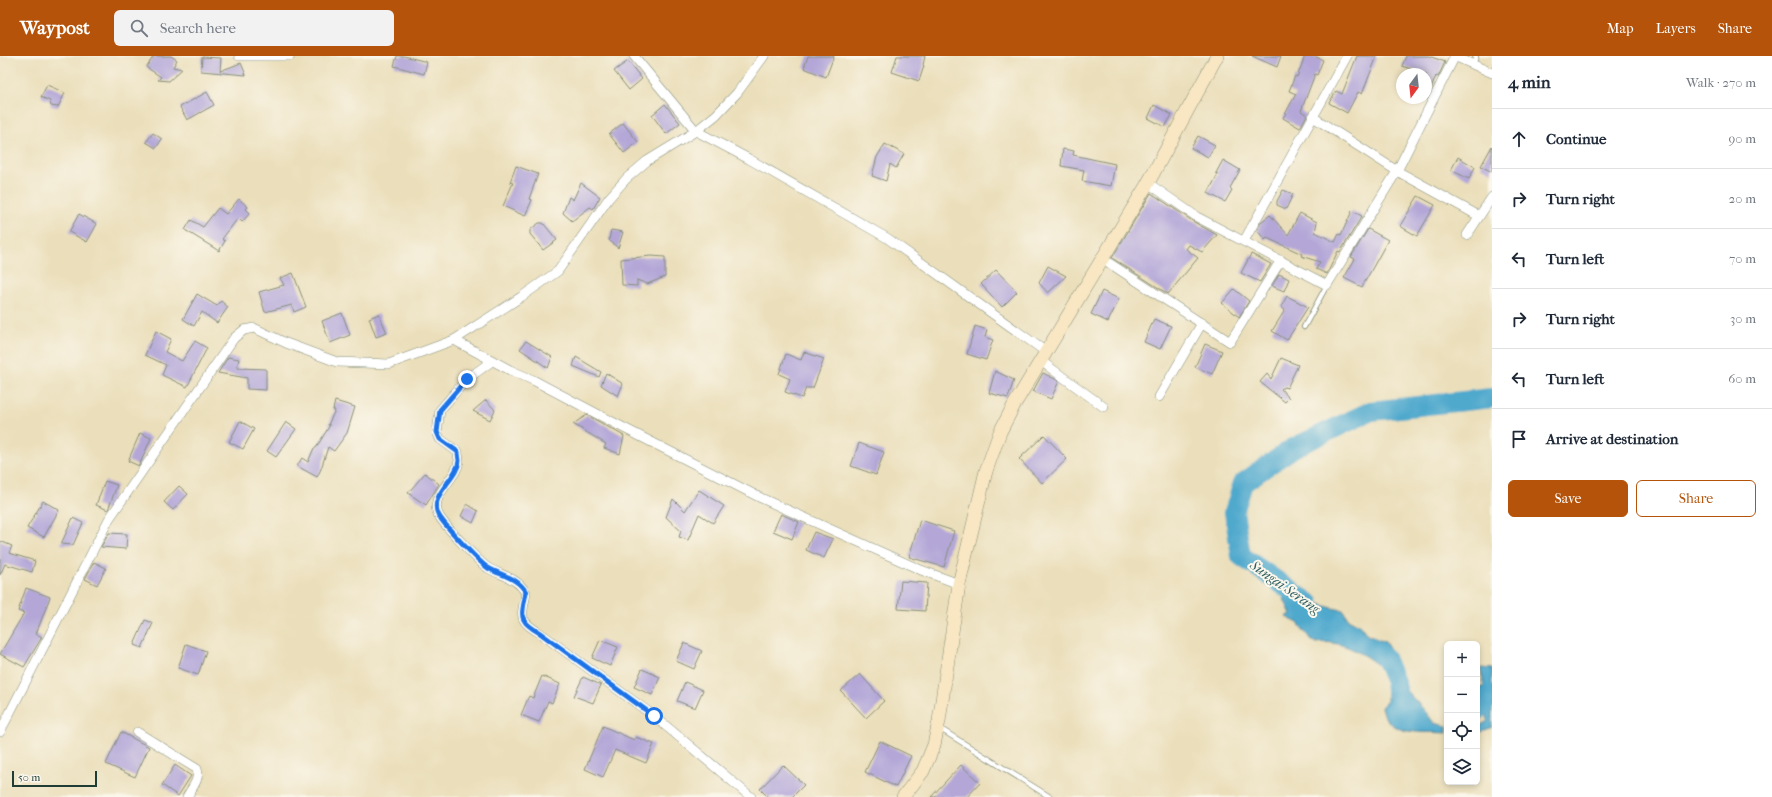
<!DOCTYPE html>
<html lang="en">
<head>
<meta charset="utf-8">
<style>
	:root { --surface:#fff; --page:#f2f2f3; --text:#1f2937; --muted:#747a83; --line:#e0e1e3; --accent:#b45309 }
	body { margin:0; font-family:"IM FELL French Canon",serif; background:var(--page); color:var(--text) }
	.controls { position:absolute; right:12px; bottom:12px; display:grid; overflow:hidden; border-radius:6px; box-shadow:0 2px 6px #0003 }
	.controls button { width:36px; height:36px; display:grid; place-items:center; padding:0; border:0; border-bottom:1px solid var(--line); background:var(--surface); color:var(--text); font:20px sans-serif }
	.compass { position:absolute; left:1396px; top:12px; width:36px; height:36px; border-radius:50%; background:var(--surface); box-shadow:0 2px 6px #0003; rotate:195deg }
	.scale { position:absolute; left:12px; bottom:10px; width:85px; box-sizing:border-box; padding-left:4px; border:2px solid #1f3d34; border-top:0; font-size:11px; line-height:14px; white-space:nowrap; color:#1f3d34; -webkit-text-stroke:3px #fbf7ec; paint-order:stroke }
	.stop { position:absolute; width:12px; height:12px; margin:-9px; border:3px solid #1a73e8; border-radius:50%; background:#fff }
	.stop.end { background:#1a73e8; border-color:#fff; box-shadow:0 1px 4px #0008 }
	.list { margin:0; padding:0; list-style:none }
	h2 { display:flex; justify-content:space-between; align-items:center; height:52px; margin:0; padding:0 16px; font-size:17px }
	h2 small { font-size:13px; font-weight:400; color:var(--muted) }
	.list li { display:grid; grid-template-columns:26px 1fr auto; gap:12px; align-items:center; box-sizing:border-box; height:60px; padding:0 16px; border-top:1px solid var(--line) }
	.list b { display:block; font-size:15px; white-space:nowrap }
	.list em { font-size:13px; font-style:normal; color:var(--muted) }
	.actions { display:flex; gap:8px; padding:12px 16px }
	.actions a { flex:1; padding:9px 0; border:1px solid var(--accent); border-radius:6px; text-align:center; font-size:14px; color:var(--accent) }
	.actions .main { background:var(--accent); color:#fff }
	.icon { flex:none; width:22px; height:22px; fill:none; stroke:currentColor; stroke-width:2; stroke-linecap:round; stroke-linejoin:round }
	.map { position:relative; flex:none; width:1492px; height:741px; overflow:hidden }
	header { display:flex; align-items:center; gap:24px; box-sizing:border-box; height:56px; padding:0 20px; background:var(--accent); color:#fff }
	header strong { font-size:19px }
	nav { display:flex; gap:22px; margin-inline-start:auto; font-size:14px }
	.search { width:280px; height:36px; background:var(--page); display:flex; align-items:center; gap:10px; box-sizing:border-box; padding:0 14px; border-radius:6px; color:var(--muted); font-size:15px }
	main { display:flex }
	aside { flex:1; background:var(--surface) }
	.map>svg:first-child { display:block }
	.water { fill:#4fa9cd; stroke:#377380 }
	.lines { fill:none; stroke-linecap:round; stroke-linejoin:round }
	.river { stroke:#4fa9cd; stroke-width:20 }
	.building { fill:#b4a7d8 }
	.lane-casing { stroke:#858e78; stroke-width:6 }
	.street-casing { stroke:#858e78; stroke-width:10 }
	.secondary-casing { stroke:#858e78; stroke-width:14 }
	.lane { stroke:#fff; stroke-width:4.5 }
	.street { stroke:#fff; stroke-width:9 }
	.secondary { stroke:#f9e7c3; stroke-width:13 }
	.route { stroke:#1a73e8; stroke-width:5 }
	.labels { text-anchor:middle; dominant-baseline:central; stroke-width:4; stroke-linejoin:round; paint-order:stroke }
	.water-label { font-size:14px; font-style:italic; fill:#2d5d62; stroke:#fbf7ec }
</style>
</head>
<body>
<header>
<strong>Waypost</strong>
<div class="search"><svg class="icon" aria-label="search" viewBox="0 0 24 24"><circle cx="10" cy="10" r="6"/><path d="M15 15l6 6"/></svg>Search here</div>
<nav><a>Map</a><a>Layers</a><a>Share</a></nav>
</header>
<main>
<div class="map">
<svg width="1492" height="741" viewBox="0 0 1492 741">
	<rect width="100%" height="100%" fill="#fbf7ec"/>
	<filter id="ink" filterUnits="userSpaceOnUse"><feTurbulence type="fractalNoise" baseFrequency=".025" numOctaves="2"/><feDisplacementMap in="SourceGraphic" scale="8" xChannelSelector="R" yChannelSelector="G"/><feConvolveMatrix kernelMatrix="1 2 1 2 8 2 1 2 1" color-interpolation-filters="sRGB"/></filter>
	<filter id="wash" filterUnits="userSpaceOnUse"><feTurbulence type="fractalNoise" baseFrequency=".012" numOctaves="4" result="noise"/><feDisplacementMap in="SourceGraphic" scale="16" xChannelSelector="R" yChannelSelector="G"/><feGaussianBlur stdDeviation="0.9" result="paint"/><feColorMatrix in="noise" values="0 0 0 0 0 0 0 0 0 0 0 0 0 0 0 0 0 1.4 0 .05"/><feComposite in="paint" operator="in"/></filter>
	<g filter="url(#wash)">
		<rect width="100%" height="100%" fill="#ebdfbb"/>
		<g class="water">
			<path d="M1285,524L1293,534V525C1310,543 1317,550 1343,554L1348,563L1361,570L1367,579L1385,586L1396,604L1386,613L1425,655L1434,667L1447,670V677C1422,675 1388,682 1381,651L1387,645V624L1383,613C1364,598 1341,583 1316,587L1311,584L1298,567L1286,561L1291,558L1284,543L1287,538Z"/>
			<polygon points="1482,612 1492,613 1492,671 1477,678 1477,671 1488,665 1485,651 1477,648 1477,634 1484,630 1481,615"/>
		</g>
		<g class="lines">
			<g class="river">
				<polyline points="1309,547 1241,500 1234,456 1243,427 1293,392 1371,355 1492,342"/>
				<polyline points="1371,591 1385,602 1395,626 1398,646"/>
				<polyline points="1477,655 1492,639"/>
			</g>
		</g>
		<g id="blocks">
			<g class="building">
				<polygon points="154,0 171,0 177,4 173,11 182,13 169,25 158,24 161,21 146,11"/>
				<polygon points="397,0 404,0 427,6 424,18 394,10"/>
				<polygon points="808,0 834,0 826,21 804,12"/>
				<polygon points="897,0 925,0 923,9 924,10 919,25 892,16"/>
				<polygon points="1252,0 1281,0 1277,11"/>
				<polygon points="1305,0 1314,0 1323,4 1317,19 1315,18 1301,55 1307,59 1300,72 1283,62 1296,38 1289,35 1295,20 1297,21"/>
				<polygon points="1357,0 1377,0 1362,38 1358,36 1347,57 1329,47 1336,35 1342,38"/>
				<polygon points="1406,0 1429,0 1445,6 1438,21 1436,20 1427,43 1426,18 1402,10"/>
				<polygon points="202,1 221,2 220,15 241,7 246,19 201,15"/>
				<polygon points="628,5 642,23 629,34 614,15"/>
				<polygon points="47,29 65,37 58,51 51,50 50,45 41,41"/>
				<polygon points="207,36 214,49 187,64 180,51"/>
				<polygon points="665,48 680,67 666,78 652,59"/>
				<polygon points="1154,49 1172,59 1165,71 1148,62"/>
				<polygon points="623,67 638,86 624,97 609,78"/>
				<polygon points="153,77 162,83 156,92 146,86"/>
				<polygon points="1198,80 1215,89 1208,101 1191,92"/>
				<polygon points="885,88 904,98 896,112 890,108 886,125 872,120 877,101"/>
				<polygon points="1492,90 1492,116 1481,110"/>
				<polygon points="1063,93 1074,95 1073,99 1115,108 1111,130 1082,125 1084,114 1061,110"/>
				<polygon points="1458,101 1475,111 1469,123 1451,114"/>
				<polygon points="1223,104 1240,114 1230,132 1232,134 1225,146 1208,137 1218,118 1216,117"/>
				<polygon points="516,110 538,118 529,143 532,144 525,160 503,150 513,127 510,126"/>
				<polygon points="581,127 600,141 593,153 590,151 572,165 563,157 569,141 573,144"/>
				<polygon points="1283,134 1293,138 1286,153 1277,149 1277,145"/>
				<polygon points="1151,137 1194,166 1217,179 1202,196 1189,189 1186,193 1198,202 1168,238 1112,202"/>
				<polygon points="1418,140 1435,149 1417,180 1400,170"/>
				<polygon points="239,143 248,151 246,153 250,157 242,166 238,162 222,183 225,185 219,195 185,174 191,164 203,171 218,152 226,158"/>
				<polygon points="1352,155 1362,160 1340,196 1338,195 1327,218 1316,213 1320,206 1301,200 1302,198 1267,182 1265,184 1257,174 1261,166 1270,159 1288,179 1300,157 1317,166 1315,176 1335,186 1339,178 1341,179"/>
				<polygon points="79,158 97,168 87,186 69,176"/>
				<polygon points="539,167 543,167 557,184 543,194 530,178 530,174"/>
				<polygon points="1368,173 1388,184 1362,231 1344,222 1355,203 1351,201"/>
				<polygon points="611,174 623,176 618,192 609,184"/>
				<polygon points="1251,198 1271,208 1260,226 1241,217"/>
				<polygon points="651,200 665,201 665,221 647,228 637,224 637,230 622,229 621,203"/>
				<polygon points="1048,210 1066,220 1048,237 1039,227"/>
				<polygon points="996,214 1017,236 1002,251 981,228"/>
				<polygon points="293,217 306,251 294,256 292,249 265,256 259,236 284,229 280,222"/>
				<polygon points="1279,218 1289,223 1284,235 1272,230"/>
				<polygon points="1234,233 1249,245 1239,261 1222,247"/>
				<polygon points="1102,235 1119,243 1108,266 1091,258"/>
				<polygon points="197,238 217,250 221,245 228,251 217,267 202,256 194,270 183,263"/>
				<polygon points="1287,240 1308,251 1287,284 1272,275 1285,254 1281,251"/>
				<polygon points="342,257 350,279 330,287 322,265"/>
				<polygon points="379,258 387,277 376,281 369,262"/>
				<polygon points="1154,263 1171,270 1160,293 1144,286"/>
				<polygon points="975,270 987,274 985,281 993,284 986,304 967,298"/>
				<polygon points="156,275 171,283 165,296 182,305 195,285 207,292 187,331 162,319 166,309 145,299"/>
				<polygon points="526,285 552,301 548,312 520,293"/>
				<polygon points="1205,288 1222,295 1212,318 1195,311"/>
				<polygon points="804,296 824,303 813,332 806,332 802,342 785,336 790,323 779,318 786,298 801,304"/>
				<polygon points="228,301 239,303 237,312 266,313 266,334 247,333 247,322 218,317"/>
				<polygon points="576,301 601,316 599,321 573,310"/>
				<polygon points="1281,302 1298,309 1287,332 1284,331 1281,333 1289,342 1285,346 1260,326 1267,318 1271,323"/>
				<polygon points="995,315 1014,324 1008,342 989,337"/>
				<polygon points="606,317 623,328 618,340 601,329"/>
				<polygon points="1043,317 1059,325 1051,343 1033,335"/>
				<polygon points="486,344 495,354 490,364 473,355"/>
				<polygon points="335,345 355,351 347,377 334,395 328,391 321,413 317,421 297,410 302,402 308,406 314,392 316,392 330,369 328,369 335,354 333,354"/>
				<polygon points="587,359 624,380 620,398 604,392 606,388 573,368"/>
				<polygon points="240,365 254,373 243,393 229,386"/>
				<polygon points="286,366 296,373 276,401 267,395"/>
				<polygon points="140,377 151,382 139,410 128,405"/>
				<polygon points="1044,379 1067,403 1042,427 1019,403"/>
				<polygon points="859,387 884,396 876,419 851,410"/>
				<polygon points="425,417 439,428 426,449 408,437"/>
				<polygon points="105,425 117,429 108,454 96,449"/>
				<polygon points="179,430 188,438 173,454 164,446"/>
				<polygon points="699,434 724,450 713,467 699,458 688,484 679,481 681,475 666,461 673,443 685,455"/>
				<polygon points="43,445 59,454 44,481 27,472"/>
				<polygon points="467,448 478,455 473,467 461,460"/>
				<polygon points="781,458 799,466 792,483 773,475"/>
				<polygon points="73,462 83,467 73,489 61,488"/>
				<polygon points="920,464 954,475 944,511 909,501"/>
				<polygon points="814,476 833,483 824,502 806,494"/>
				<polygon points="109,477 127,478 126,493 101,491"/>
				<polygon points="0,485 12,490 9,497 35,505 32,516 5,508 0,519"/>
				<polygon points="94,506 106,512 97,529 85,523"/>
				<polygon points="901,525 927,527 925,555 898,553"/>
				<polygon points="26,532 50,541 36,578 42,581 24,611 0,598 24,557 18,555"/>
				<polygon points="145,564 153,567 142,592 134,589"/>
				<polygon points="600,584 618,591 610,610 592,602"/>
				<polygon points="684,587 702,595 694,613 676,605"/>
				<polygon points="186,588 206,595 198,619 178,612"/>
				<polygon points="642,613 660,621 652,639 634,631"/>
				<polygon points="860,618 884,645 866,662 841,635"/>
				<polygon points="542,620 560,628 552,647 548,645 539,666 521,659 529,640 533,642"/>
				<polygon points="583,621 601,629 593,647 574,640"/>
				<polygon points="685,626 703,634 695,652 677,645"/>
				<polygon points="603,670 634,684 636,681 654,688 646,707 615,694 603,721 585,713"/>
				<polygon points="121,676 149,691 135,721 106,708"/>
				<polygon points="880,685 911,700 896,731 865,716"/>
				<polygon points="175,709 191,720 178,740 162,729"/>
				<polygon points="783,709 804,729 792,741 768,741 760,733"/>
				<polygon points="961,709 980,727 967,741 931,741"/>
			</g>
		</g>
	</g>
	<g filter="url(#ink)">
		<use href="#blocks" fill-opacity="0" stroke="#858e78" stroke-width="1"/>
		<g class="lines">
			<g class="lane-casing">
				<g id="lane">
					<polyline points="1473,9 1476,0"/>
					<polyline points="1304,271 1327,229"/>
					<polyline points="939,672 1050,741"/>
				</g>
			</g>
			<g class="street-casing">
				<g id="street">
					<polyline points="239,0 290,0"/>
					<polyline points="634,0 696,75 749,103 887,182 1046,296"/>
					<polyline points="764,0 737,37 716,59 696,75 647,105 627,122 609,142 558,215 521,241 454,284 510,314 533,324 622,371 761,442 921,514 959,528"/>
					<polyline points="1454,0 1492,17"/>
					<polyline points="1313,61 1397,115 1479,160"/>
					<polyline points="1148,127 1197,161 1327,229 1397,115 1455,0"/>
					<polyline points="1467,179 1492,141"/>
					<polyline points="1244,185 1347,0"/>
					<polyline points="1103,203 1230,286 1281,204"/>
					<path d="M492,305L467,323L440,354L437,376L440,383L458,396C458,399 459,403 459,405C457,423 429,439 438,458C442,467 479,506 488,512C502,520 517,521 526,537C522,560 517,564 540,577L654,660L751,741"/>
					<polyline points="1041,305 1104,351"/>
					<polyline points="1159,341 1202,267"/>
					<polyline points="0,676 109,463 234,282 244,274 254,272 286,287 337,306 389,308 454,284"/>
					<path d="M137,676L197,713C200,723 192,732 187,741"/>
				</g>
			</g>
			<g class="secondary-casing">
				<polyline id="secondary" points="903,741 923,715 934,689 939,665 959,528 986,415 1000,376 1014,349 1148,127 1217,0"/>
			</g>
			<use href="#lane" class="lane"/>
			<use href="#street" class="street"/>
			<use href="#secondary" class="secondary"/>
		</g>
	</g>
	<g class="lines" filter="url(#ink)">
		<path class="route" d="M467,323L440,354L437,376L440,383L458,396C458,399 459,403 459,405C457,423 429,439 438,458C442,467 479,506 488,512C502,520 517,521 526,536C522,560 517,564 540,577L654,660"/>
	</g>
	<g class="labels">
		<g class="water-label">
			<text transform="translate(1285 531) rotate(35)">Sungai Serang</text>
		</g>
	</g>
</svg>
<div class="controls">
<button>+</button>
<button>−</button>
<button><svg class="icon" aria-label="locate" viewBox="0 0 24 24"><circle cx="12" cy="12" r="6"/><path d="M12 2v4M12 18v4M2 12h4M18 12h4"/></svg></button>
<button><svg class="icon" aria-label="layers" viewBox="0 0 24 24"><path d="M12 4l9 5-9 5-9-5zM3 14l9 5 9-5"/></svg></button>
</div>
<svg class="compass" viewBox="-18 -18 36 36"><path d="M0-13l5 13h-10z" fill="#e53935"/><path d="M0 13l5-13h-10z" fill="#747a83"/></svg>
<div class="scale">50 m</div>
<div class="stop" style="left:654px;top:660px"></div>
<div class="stop end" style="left:467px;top:323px"></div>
</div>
<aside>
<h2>4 min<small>Walk · 270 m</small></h2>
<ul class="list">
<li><svg class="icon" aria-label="ahead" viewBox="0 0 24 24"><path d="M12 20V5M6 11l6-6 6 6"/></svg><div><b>Continue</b></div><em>90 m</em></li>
<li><svg class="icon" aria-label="right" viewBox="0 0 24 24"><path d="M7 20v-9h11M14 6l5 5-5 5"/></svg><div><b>Turn right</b></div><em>20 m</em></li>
<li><svg class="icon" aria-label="left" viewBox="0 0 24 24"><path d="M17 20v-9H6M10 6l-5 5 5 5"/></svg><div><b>Turn left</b></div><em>70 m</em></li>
<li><svg class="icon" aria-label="right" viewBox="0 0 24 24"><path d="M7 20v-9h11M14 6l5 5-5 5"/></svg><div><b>Turn right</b></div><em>30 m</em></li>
<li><svg class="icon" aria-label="left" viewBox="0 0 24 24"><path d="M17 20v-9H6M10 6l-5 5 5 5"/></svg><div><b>Turn left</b></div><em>60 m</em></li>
<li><svg class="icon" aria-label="arrive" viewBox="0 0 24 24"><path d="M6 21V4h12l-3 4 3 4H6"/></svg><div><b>Arrive at destination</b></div></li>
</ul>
<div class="actions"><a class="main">Save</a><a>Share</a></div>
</aside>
</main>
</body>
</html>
